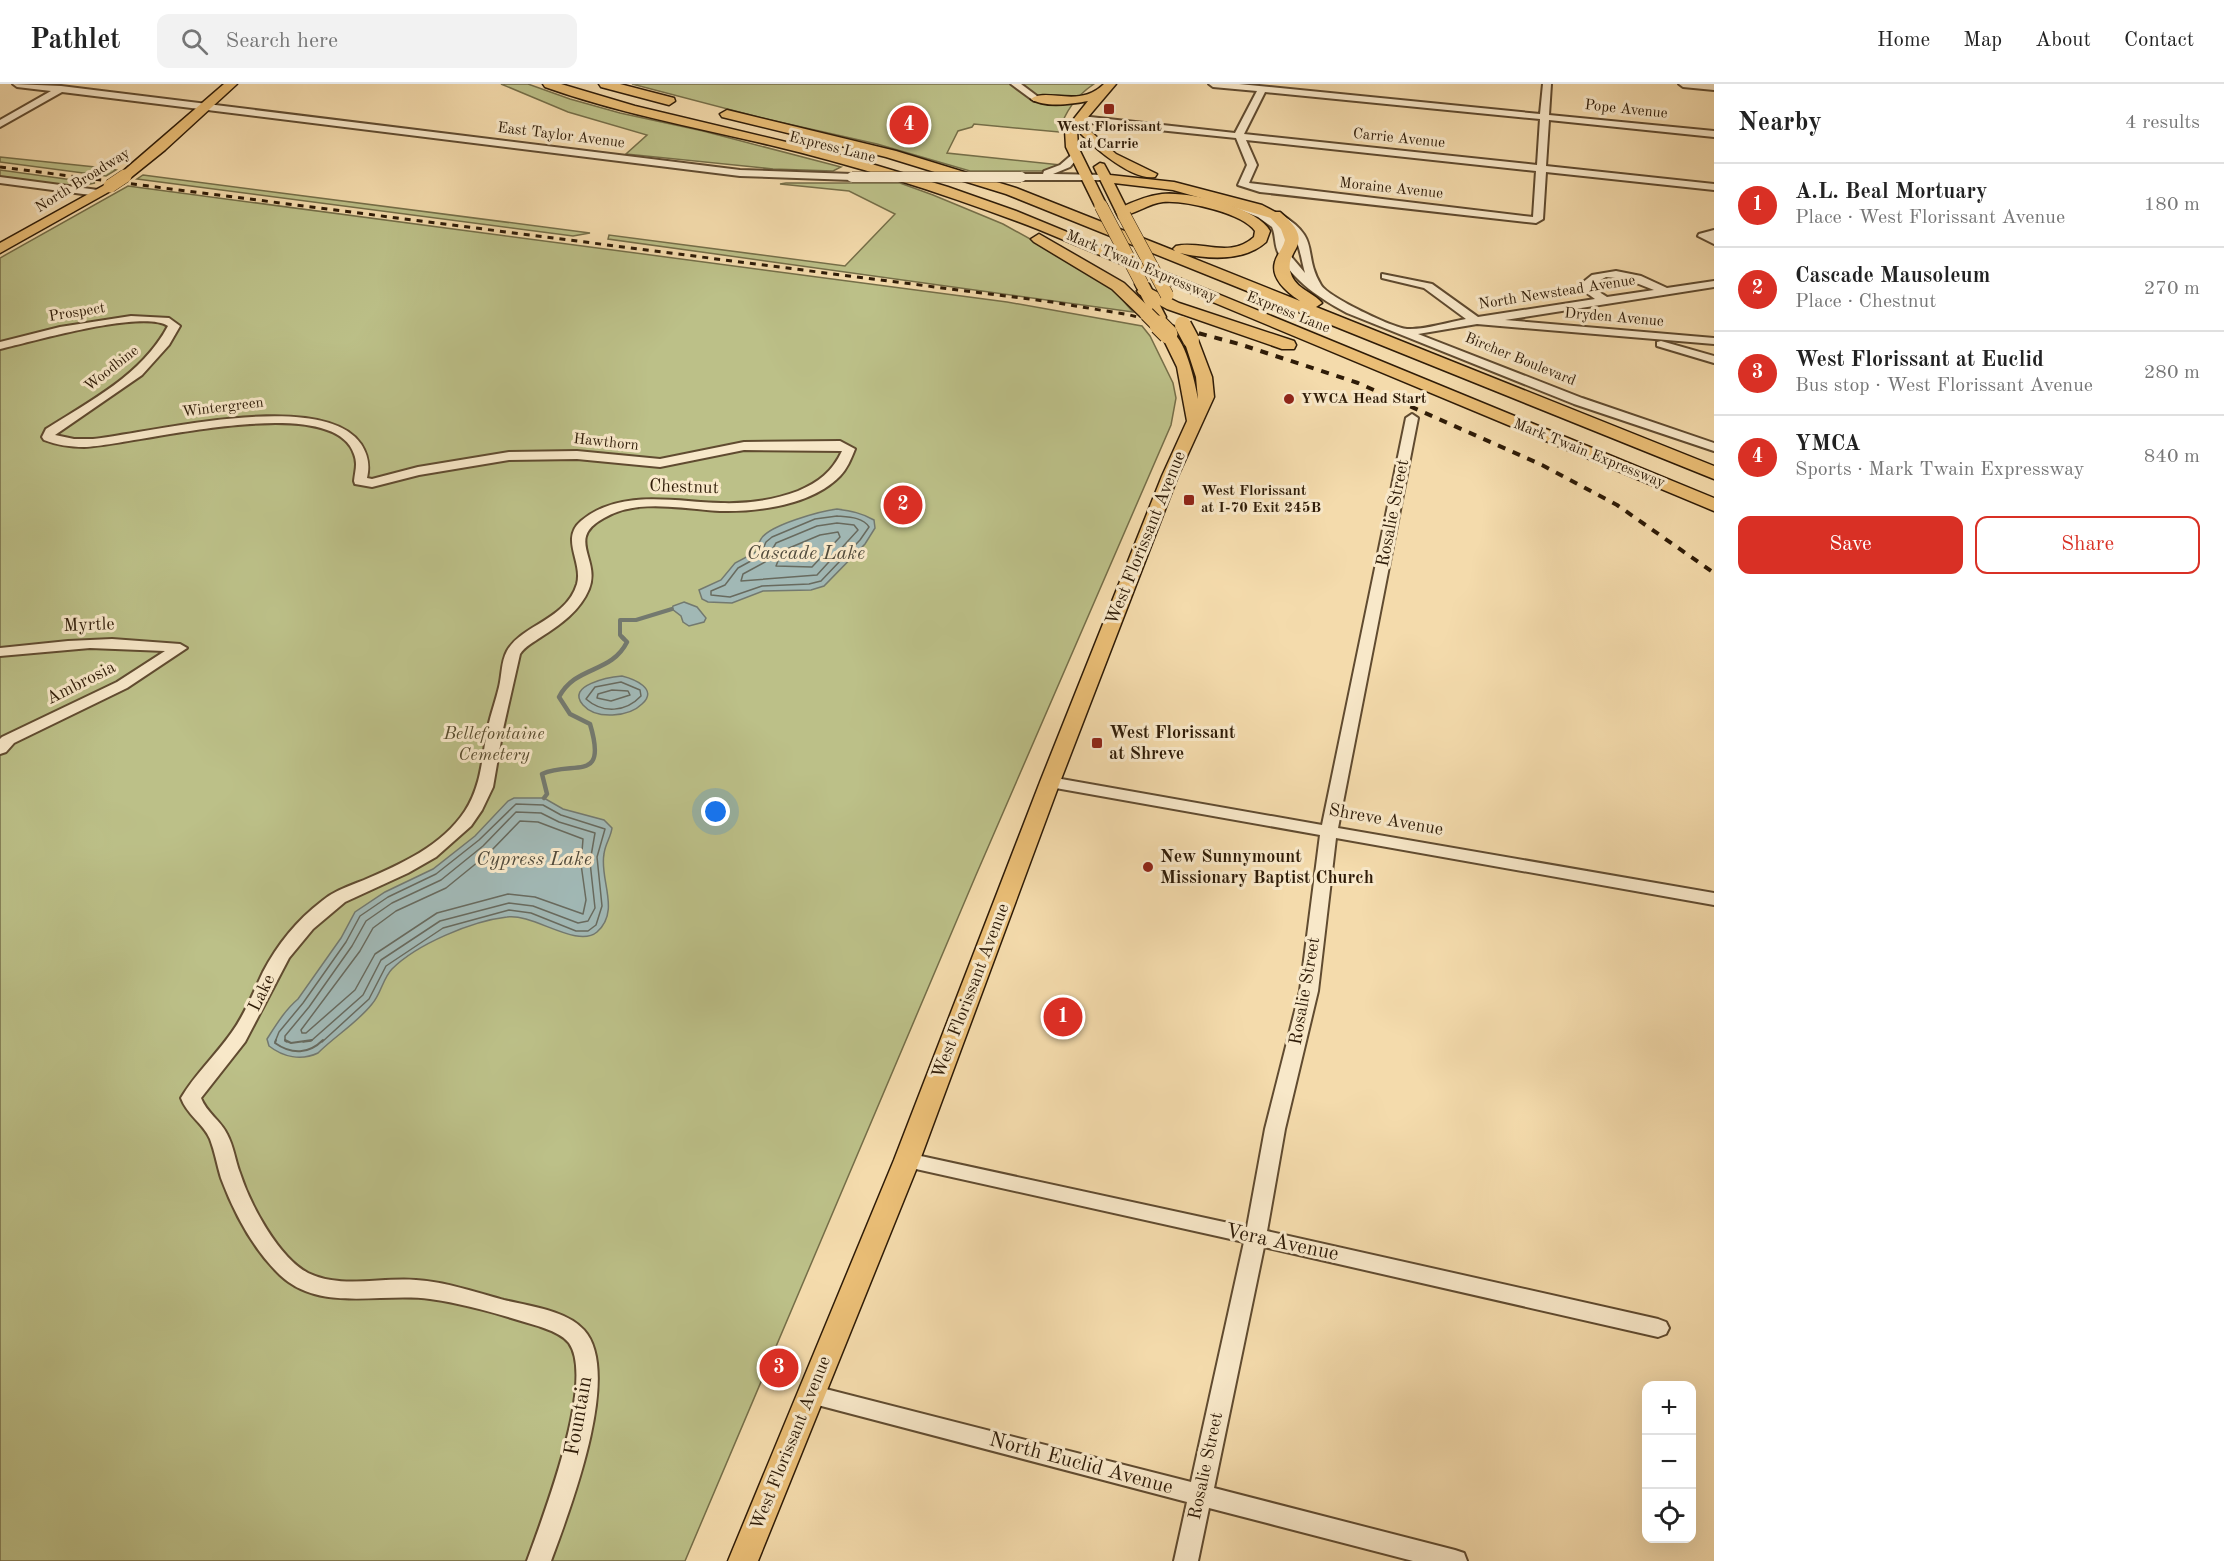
<!DOCTYPE html>
<html lang="en">
<head>
<meta charset="utf-8">
<style>
	:root { --surface:#fff; --page:#f2f2f2; --text:#222; --muted:#767676; --line:#e0e0e0; --accent:#d93025 }
	body { margin:0; font-family:"Old Standard TT",serif; background:var(--page); color:var(--text) }
	.controls { position:absolute; right:18px; bottom:18px; display:grid; overflow:hidden; border-radius:12px; box-shadow:0 6px 24px #0002 }
	.controls button { width:54px; height:54px; display:grid; place-items:center; padding:0; border:0; border-bottom:2px solid var(--line); background:var(--surface); color:var(--text); font:30px sans-serif }
	.you { position:absolute; left:716px; top:728px; width:21px; height:21px; margin:-15px; border:4px solid #fff; border-radius:50%; background:#1a73e8; box-shadow:0 0 0 9px #1a73e833 }
	.badge { display:grid; place-items:center; width:39px; height:39px; border-radius:50%; background:var(--accent); color:#fff; font-size:20px; font-weight:700 }
	.pin { position:absolute; translate:-50% -50%; border:3px solid #fff; box-shadow:0 2px 6px #0006 }
	.list { margin:0; padding:0; list-style:none }
	h2 { display:flex; justify-content:space-between; align-items:center; height:78px; margin:0; padding:0 24px; font-size:26px }
	h2 small { font-size:20px; font-weight:400; color:var(--muted) }
	.list li { display:grid; grid-template-columns:39px 1fr auto; gap:18px; align-items:center; box-sizing:border-box; height:84px; padding:0 24px; border-top:2px solid var(--line) }
	.list b { display:block; font-size:22px; white-space:nowrap }
	.list p { margin:0; font-size:20px; white-space:nowrap; color:var(--muted) }
	.list em { font-size:20px; font-style:normal; color:var(--muted) }
	.actions { display:flex; gap:12px; padding:18px 24px }
	.actions a { flex:1; padding:14px 0; border:2px solid var(--accent); border-radius:12px; text-align:center; font-size:21px; color:var(--accent) }
	.actions .main { background:var(--accent); color:#fff }
	.icon { flex:none; width:33px; height:33px; fill:none; stroke:currentColor; stroke-width:2; stroke-linecap:round; stroke-linejoin:round }
	.map { position:relative; flex:none; width:1714px; height:1477px; overflow:hidden }
	header { display:flex; align-items:center; gap:36px; box-sizing:border-box; height:84px; padding:0 30px; background:var(--surface); border-bottom:2px solid var(--line) }
	header strong { font-size:28px }
	nav { display:flex; gap:33px; margin-inline-start:auto; font-size:21px }
	.search { width:420px; height:54px; background:var(--page); display:flex; align-items:center; gap:15px; box-sizing:border-box; padding:0 21px; border-radius:12px; color:var(--muted); font-size:22px }
	main { display:flex }
	aside { flex:1; background:var(--surface) }
	.map>svg:first-child { display:block }
	.green { fill:#bcc088; stroke:#756e48; stroke-width:1.5 }
	.water { fill:#a1b8b5; stroke:#73796f; stroke-width:1.5 }
	.lines { fill:none; stroke-linecap:round; stroke-linejoin:round }
	.shore-far1 { stroke:#686a5e; stroke-width:1.5 }
	.shore { stroke:#686a5e; stroke-width:2 }
	.stream-far1 { stroke:#73796f; stroke-width:4 }
	.stream { stroke:#73796f; stroke-width:4.5 }
	.minor-casing { stroke:#604b30; stroke-width:4 }
	.major-casing { stroke:#2e1b07; stroke-width:3 }
	.highway-casing { stroke:#2e1b07; stroke-width:3 }
	.minor { fill:#f8e8c9; fill-rule:evenodd }
	.major { fill:#eabe76; fill-rule:evenodd }
	.highway { fill:#eabe76; fill-rule:evenodd }
	.rail-far1 { stroke:#2e1b07; stroke-width:3; stroke-dasharray:6 6; stroke-linecap:butt }
	.rail { stroke:#2e1b07; stroke-width:4; stroke-dasharray:8 8; stroke-linecap:butt }
	.minor-bridge-casing { stroke:#604b30; stroke-width:11; stroke-linecap:butt }
	.major-bridge-far1-casing { stroke:#2e1b07; stroke-width:14; stroke-linecap:butt }
	.major-bridge-casing { stroke:#2e1b07; stroke-width:19; stroke-linecap:butt }
	.highway-bridge-far1-casing { stroke:#2e1b07; stroke-width:16; stroke-linecap:butt }
	.highway-bridge-casing { stroke:#2e1b07; stroke-width:21; stroke-linecap:butt }
	.minor-bridge { stroke:#f8e8c9; stroke-width:10 }
	.major-bridge-far1 { stroke:#eabe76; stroke-width:13 }
	.major-bridge { stroke:#eabe76; stroke-width:16 }
	.highway-bridge-far1 { stroke:#eabe76; stroke-width:14 }
	.highway-bridge { stroke:#eabe76; stroke-width:19 }
	.poi-dot { fill:#8f2418; stroke:#f8e8c9; stroke-width:2 }
	.labels { text-anchor:middle; dominant-baseline:central; stroke-width:6; stroke-linejoin:round; paint-order:stroke }
	.far-street-label { font-size:15px; fill:#2e1b07; stroke:#f8e8c9 }
	.far-poi-label { font-size:15px; font-weight:bold; fill:#2e1b07; stroke:#f8e8c9; text-anchor:start }
	.street-label { font-size:18px; fill:#2e1b07; stroke:#f8e8c9 }
	.poi-label { font-size:18px; font-weight:bold; fill:#2e1b07; stroke:#f8e8c9; text-anchor:start }
	.park-label { font-size:18px; font-style:italic; fill:#594d2e; stroke:#f8e8c9 }
	.water-label { font-size:20px; font-style:italic; fill:#504a3b; stroke:#f8e8c9 }
	.near-street-label { font-size:21px; fill:#2e1b07; stroke:#f8e8c9 }
</style>
</head>
<body>
<header>
<strong>Pathlet</strong>
<div class="search"><svg class="icon" aria-label="search" viewBox="0 0 24 24"><circle cx="10" cy="10" r="6"/><path d="M15 15l6 6"/></svg>Search here</div>
<nav><a>Home</a><a>Map</a><a>About</a><a>Contact</a></nav>
</header>
<main>
<div class="map">
<svg width="1714" height="1477" viewBox="0 0 1714 1477">
	<rect width="100%" height="100%" fill="#f4dbac"/>
	<filter id="stains"><feTurbulence type="fractalNoise" baseFrequency=".00333" numOctaves="4"/><feColorMatrix values="0 0 0 0 .2 0 0 0 0 .09 0 0 0 0 .02 0 0 0 .5 -.17"/></filter>
	<radialGradient id="worn" r=".72"><stop offset=".6" stop-color="#630" stop-opacity="0"/><stop offset="1" stop-color="#630" stop-opacity=".3"/></radialGradient>
	<g class="green">
		<polygon points="501,0 528,0 570,15 620,29 703,47 841,83 833,87 773,85 626,70 647,51 568,28"/>
		<path d="M632,0H1094C1076,12 1065,27 1059,48L974,40L972,43L958,47L947,69L1061,81L1046,87H970L877,60L766,35Z"/>
		<polygon points="0,73 105,84 116,86 106,92 0,78"/>
		<polygon points="0,86 95,99 75,103 0,93"/>
		<polygon points="143,91 590,149 573,152 137,95"/>
		<polygon points="786,99 900,99 933,111 1003,140 1106,197 1133,228 608,155 609,151 845,182 895,130 849,107 780,100"/>
		<polygon points="128,102 1007,218 1142,242 1150,252 1173,299 1176,314 1171,341 976,791 685,1477 0,1477 0,174"/>
	</g>
	<g class="water">
		<path d="M837,425C851,427 862,429 874,436L875,444L865,460L824,502L811,506L763,507L732,519L708,518L702,515L699,506L721,496L735,479L756,468C758,464 758,459 761,455C769,441 821,427 837,425Z"/>
		<polygon points="684,518 697,523 706,534 704,538 689,542 683,538 681,532 672,525 673,522"/>
		<path d="M622,592C634,595 659,605 642,620C629,633 596,636 583,621C565,601 610,593 622,592Z"/>
		<path d="M514,714H544L563,725L604,736L612,744C611,753 605,760 604,770C599,795 621,827 597,848C577,865 533,829 507,833C472,837 417,860 392,885C383,894 381,910 372,920C357,939 335,952 318,969C301,977 283,973 269,962L267,955C276,941 285,926 298,915L341,854L355,828L385,808L433,785L475,752L508,717Z"/>
	</g>
	<g class="lines">
		<g class="shore-far1">
			<path d="M837,432C848,433 863,433 869,443L860,456L821,497L809,500L762,502L730,513L711,511V507L725,501L738,484L760,472L766,458L772,453L815,435Z"/>
			<polygon points="837,439 854,441 858,446 817,491 741,497 743,490 765,478 776,459 817,442"/>
			<polygon points="838,448 840,453 812,483 776,482 782,467 820,451"/>
			<path d="M621,598L640,606L641,612C626,628 603,630 586,615L595,603Z"/>
			<polygon points="612,606 628,607 630,611 611,617 597,614 598,610"/>
			<polygon points="520,737 538,738 583,755 581,780 586,816 583,830 535,813 508,810 437,829 375,870 355,906 306,949 302,949 301,946 360,867 373,844 396,827 446,804 489,769"/>
			<polyline points="275,958 279,948 303,919 346,858 360,832 388,813 436,790 479,756 516,720 543,721 561,731 605,745 597,773 602,822 596,841 588,847 576,847 531,829 509,826 443,844 386,882 369,915 322,958"/>
			<polyline points="287,958 285,957 285,952 309,923 352,862 366,837 392,819 441,796 483,762 516,728 541,729 559,738 595,749 590,778 595,824 588,837 578,839 533,822 509,819 440,837 381,876 363,911 311,957 303,958"/>
		</g>
		<g class="shore">
			<path d="M276,956L275,959C292,971 309,970 323,956"/>
			<polyline points="285,956 291,959 312,956"/>
		</g>
		<polyline class="stream-far1" points="624,555 620,551 620,536 636,536 672,525"/>
		<path class="stream" d="M544,714L547,710L542,690C574,676 608,700 590,640L570,630L559,613C576,581 611,590 627,558L622,553"/>
		<g class="minor-casing">
			<g id="minor">
				<polygon points="13,0 61,2 740,86 852,90 857,93 852,96 740,92 62,8 0,43 0,36 51,7 17,3"/>
				<polygon points="1011,0 1021,0 1041,15 1034,17"/>
				<path d="M1209,0H1239L1540,30L1543,0H1551L1549,31L1714,47V53L1549,36L1546,82L1714,100V106L1546,88L1543,135L1536,139L1260,108L1238,101L1247,81L1236,54L1081,38L1076,35L1081,32L1235,49L1257,7L1213,3ZM1265,8L1540,35L1537,81L1244,50ZM1246,56L1536,87L1533,133L1249,99L1257,81Z"/>
				<polygon points="1679,0 1714,0 1714,6 1683,3"/>
				<polygon points="1075,68 1080,71 1070,83 1053,90 1105,91 1108,92 1108,96 1021,96 1016,93 1021,90 1043,90 1044,87 1060,81"/>
				<polygon points="0,93 98,106 103,109 98,112 0,99"/>
				<path d="M1239,119L1270,131L1279,129C1323,156 1301,167 1321,201C1328,213 1393,244 1407,245C1424,246 1449,238 1466,235L1424,204L1382,194V190L1432,200L1478,233L1595,215L1584,207L1582,199L1592,191L1616,187L1641,192L1667,204L1714,197V203L1505,236L1714,254V260L1477,240L1418,250L1582,314L1714,359V367L1574,320L1347,229C1321,215 1293,197 1279,170C1274,162 1276,151 1272,143L1258,133L1235,124V120ZM1278,137C1300,150 1299,167 1305,189L1289,170L1284,146ZM1606,193L1626,195L1654,206L1607,213L1593,204V200Z"/>
				<polygon points="1714,146 1714,160 1698,152 1699,150"/>
				<path d="M131,232L169,234L180,242L169,261L142,291L55,351L74,355H93C150,349 323,304 361,360C368,371 370,381 367,394L372,395L418,383L509,368L577,367L660,375L744,358L840,357L855,365C851,375 847,385 840,392C812,421 758,428 720,427C682,425 638,414 604,434C565,455 601,475 589,505C580,527 560,541 541,553C534,558 525,562 520,570L503,645L493,703L482,726L471,742L436,773L408,789L345,818L313,845L289,874L245,958L201,1014C206,1028 221,1037 227,1050C234,1063 235,1076 240,1089C250,1120 278,1173 308,1189C341,1205 380,1193 416,1196C446,1198 475,1208 504,1216C529,1222 566,1226 584,1246C623,1289 569,1428 551,1477H527C542,1435 596,1297 569,1259C563,1251 550,1246 541,1243C505,1232 467,1220 430,1215C382,1208 320,1229 280,1191C254,1166 234,1129 221,1094C217,1081 215,1068 210,1055C203,1039 187,1031 181,1014C195,990 216,971 232,948C245,930 253,909 263,888C277,861 297,836 322,817C334,807 349,802 364,796C401,780 442,762 465,727C482,701 482,672 488,643C491,629 496,616 499,603C502,591 501,578 507,567C521,541 566,536 577,500C583,478 560,455 581,437C620,404 676,418 721,419C747,420 774,416 798,407C819,398 832,388 842,367L744,366L660,383L577,375L509,376L419,391L372,403L355,400L354,397C355,387 358,380 354,370C332,306 135,361 84,363C70,363 57,361 44,356L42,353L46,345C90,317 142,291 168,242C143,225 31,258 0,265V258L60,243Z"/>
				<polygon points="1661,257 1714,272 1714,279 1657,262 1657,258"/>
				<polygon points="1412,330 1418,334 1338,744 1714,809 1714,821 1336,754 1318,907 1285,1045 1267,1147 1658,1235 1666,1238 1669,1244 1666,1250 1658,1253 1264,1163 1214,1404 1455,1466 1464,1469 1467,1477 1413,1477 1209,1424 1198,1477 1174,1477 1187,1418 810,1319 802,1317 799,1310 802,1303 810,1301 1191,1398 1244,1158 907,1083 900,1081 897,1076 900,1071 907,1069 1247,1143 1265,1045 1300,907 1320,751 1050,703 1042,698 1050,693 1322,741 1406,334"/>
				<polygon points="112,555 180,560 187,564 127,604 14,659 6,668 0,670 0,655 2,653 117,598 165,567 90,564 0,572 0,564 68,557"/>
			</g>
		</g>
		<g class="major-casing">
			<g id="major">
				<polygon points="224,0 237,0 165,66 129,95 121,95 119,92 121,89"/>
				<path d="M1104,0H1116L1077,46L1078,63L1107,122L1101,126L1095,122L1066,63L1065,46L1088,17C1073,20 1044,24 1031,15C1047,3 1079,25 1104,0Z"/>
				<path d="M1085,44L1089,46L1116,70L1157,90L1155,93C1133,97 1096,65 1081,50V46Z"/>
				<polygon points="1100,79 1104,80 1110,91 1174,98 1262,121 1281,131 1275,135 1173,106 1114,99 1130,131 1129,134 1119,134 1094,83"/>
				<polygon points="110,98 116,102 114,105 0,169 0,159"/>
				<polygon points="1142,196 1149,200 1166,233 1164,236 1159,237 1152,233 1135,200"/>
				<path d="M1168,246C1185,250 1195,299 1198,315L1196,293L1184,256L1191,252L1198,256L1212,293L1214,313L1178,392L1060,698L920,1076L758,1477H728L894,1076L1040,698L1162,392L1187,337L1177,283L1161,250Z"/>
			</g>
		</g>
		<g class="highway-casing">
			<g id="highway">
				<path d="M543,0H561L635,22L845,72L948,103L1016,127L1714,414V427L1040,146C952,112 862,83 770,61C694,43 618,29 545,3Z"/>
				<polygon points="599,0 620,0 674,14 675,17 669,21 601,3"/>
				<path d="M727,26L896,67L1016,104L1175,167L1173,165L1176,162C1201,156 1230,175 1254,153L1255,147C1243,129 1184,116 1163,118C1148,120 1137,129 1123,132L1118,131L1116,128L1118,125C1132,118 1146,112 1162,110C1188,107 1258,123 1270,147L1266,158C1244,178 1207,175 1180,169L1300,217C1288,209 1270,195 1275,178C1277,170 1283,165 1285,156L1281,145L1268,131L1270,128H1280C1320,162 1282,164 1291,190C1296,205 1313,208 1322,219L1316,223L1714,382V395L1006,110L886,73L722,33L720,30Z"/>
				<polygon points="1039,150 1124,199 1153,227 1155,230 1153,233 1141,233 1112,205 1034,158 1031,155"/>
				<polygon points="1145,202 1179,219 1294,257 1296,261 1294,265 1282,265 1167,225 1139,210 1137,207"/>
			</g>
		</g>
		<use href="#minor" class="minor"/>
		<use href="#major" class="major"/>
		<use href="#highway" class="highway"/>
		<polyline class="rail-far1" points="0,83 1052,218 1130,231 1174,243"/>
		<polyline class="rail" points="1168,241 1239,260 1358,299 1542,381 1617,421 1714,489"/>
		<g class="minor-bridge-casing">
			<polyline id="minor-bridge" points="852,93 1021,93"/>
		</g>
		<g class="major-bridge-far1-casing">
			<g id="major-bridge-far1">
				<polyline points="110,102 125,92"/>
				<polyline points="1101,122 1142,200"/>
				<polyline points="1124,131 1167,211"/>
				<polyline points="1182,239 1184,243"/>
			</g>
		</g>
		<g class="major-bridge-casing">
			<polyline id="major-bridge" points="1183,241 1191,256"/>
		</g>
		<g class="highway-bridge-far1-casing">
			<polyline id="highway-bridge-far1" points="1147,230 1160,243"/>
		</g>
		<g class="highway-bridge-casing">
			<polyline id="highway-bridge" points="1159,241 1168,250"/>
		</g>
		<use href="#minor-bridge" class="minor-bridge"/>
		<use href="#major-bridge-far1" class="major-bridge-far1"/>
		<use href="#major-bridge" class="major-bridge"/>
		<use href="#highway-bridge-far1" class="highway-bridge-far1"/>
		<use href="#highway-bridge" class="highway-bridge"/>
	</g>
	<g class="poi-dot">
		<rect x="1103" y="19" width="12" height="12" rx="3"/>
		<circle cx="1289" cy="315" r="6"/>
		<rect x="1183" y="410" width="12" height="12" rx="3"/>
		<rect x="1091" y="653" width="12" height="12" rx="3"/>
		<circle cx="1148" cy="783" r="6"/>
	</g>
	<g class="labels">
		<g class="far-street-label">
			<text transform="translate(1626 26) rotate(6)">Pope Avenue</text>
			<text transform="translate(561 52) rotate(7)">East Taylor Avenue</text>
			<text transform="translate(1399 55) rotate(6)">Carrie Avenue</text>
			<text transform="translate(832 64) rotate(14)">Express Lane</text>
			<text transform="translate(83 97) rotate(-32)">North Broadway</text>
			<text transform="translate(1391 105) rotate(6)">Moraine Avenue</text>
			<text transform="translate(1141 183) rotate(23)">Mark Twain Expressway</text>
			<text transform="translate(1557 209) rotate(-9)">North Newstead Avenue</text>
			<text transform="translate(77 229) rotate(-9)">Prospect</text>
			<text transform="translate(1288 229) rotate(22)">Express Lane</text>
			<text transform="translate(1614 234) rotate(5)">Dryden Avenue</text>
			<text transform="translate(1520 276) rotate(22)">Bircher Boulevard</text>
			<text transform="translate(112 285) rotate(-38)">Woodbine</text>
			<text transform="translate(223 324) rotate(-7)">Wintergreen</text>
			<text transform="translate(606 359) rotate(6)">Hawthorn</text>
			<text transform="translate(1589 370) rotate(22)">Mark Twain Expressway</text>
		</g>
		<g class="far-poi-label">
			<text x="1109" y="43" text-anchor="middle">West Florissant<tspan x="1109" dy="17">at Carrie</tspan></text>
			<text x="1301" y="315">YWCA Head Start</text>
			<text x="1201" y="407">West Florissant<tspan x="1201" dy="17">at I-70 Exit 245B</tspan></text>
		</g>
		<g class="street-label">
			<text transform="translate(684 403) rotate(2)">Chestnut</text>
			<text transform="translate(1393 429) rotate(-79)">Rosalie Street</text>
			<text transform="translate(1146 454) rotate(-68)">West Florissant Avenue</text>
			<text transform="translate(89 541) rotate(-2)">Myrtle</text>
			<text transform="translate(81 599) rotate(-27)">Ambrosia</text>
			<text transform="translate(1386 736) rotate(10)">Shreve Avenue</text>
			<text transform="translate(971 907) rotate(-69)">West Florissant Avenue</text>
			<text transform="translate(1305 907) rotate(-80)">Rosalie Street</text>
			<text transform="translate(262 909) rotate(-64)">Lake</text>
			<text transform="translate(791 1359) rotate(-68)">West Florissant Avenue</text>
			<text transform="translate(1206 1382) rotate(-78)">Rosalie Street</text>
		</g>
		<g class="poi-label">
			<text x="1109" y="649">West Florissant<tspan x="1109" dy="21">at Shreve</tspan></text>
			<text x="1160" y="773">New Sunnymount<tspan x="1160" dy="21">Missionary Baptist Church</tspan></text>
		</g>
		<g class="park-label">
			<text x="494" y="650">Bellefontaine<tspan x="494" dy="21">Cemetery</tspan></text>
		</g>
		<g class="water-label">
			<text x="806" y="470">Cascade Lake</text>
			<text x="534" y="776">Cypress Lake</text>
		</g>
		<g class="near-street-label">
			<text transform="translate(1282 1159) rotate(12)">Vera Avenue</text>
			<text transform="translate(579 1332) rotate(-80)">Fountain</text>
			<text transform="translate(1081 1380) rotate(15)">North Euclid Avenue</text>
		</g>
	</g>
	<rect width="100%" height="100%" filter="url(#stains)"/>
	<rect width="100%" height="100%" fill="url(#worn)"/>
</svg>
<div class="controls">
<button>+</button>
<button>−</button>
<button><svg class="icon" aria-label="locate" viewBox="0 0 24 24"><circle cx="12" cy="12" r="6"/><path d="M12 2v4M12 18v4M2 12h4M18 12h4"/></svg></button>
</div>
<div class="you"></div>
<div class="pin badge" style="left:1063px;top:933px">1</div>
<div class="pin badge" style="left:903px;top:421px">2</div>
<div class="pin badge" style="left:779px;top:1284px">3</div>
<div class="pin badge" style="left:909px;top:41px">4</div>
</div>
<aside>
<h2>Nearby<small>4 results</small></h2>
<ul class="list">
<li><span class="badge">1</span><div><b>A.L. Beal Mortuary</b><p>Place · West Florissant Avenue</p></div><em>180 m</em></li>
<li><span class="badge">2</span><div><b>Cascade Mausoleum</b><p>Place · Chestnut</p></div><em>270 m</em></li>
<li><span class="badge">3</span><div><b>West Florissant at Euclid</b><p>Bus stop · West Florissant Avenue</p></div><em>280 m</em></li>
<li><span class="badge">4</span><div><b>YMCA</b><p>Sports · Mark Twain Expressway</p></div><em>840 m</em></li>
</ul>
<div class="actions"><a class="main">Save</a><a>Share</a></div>
</aside>
</main>
</body>
</html>
